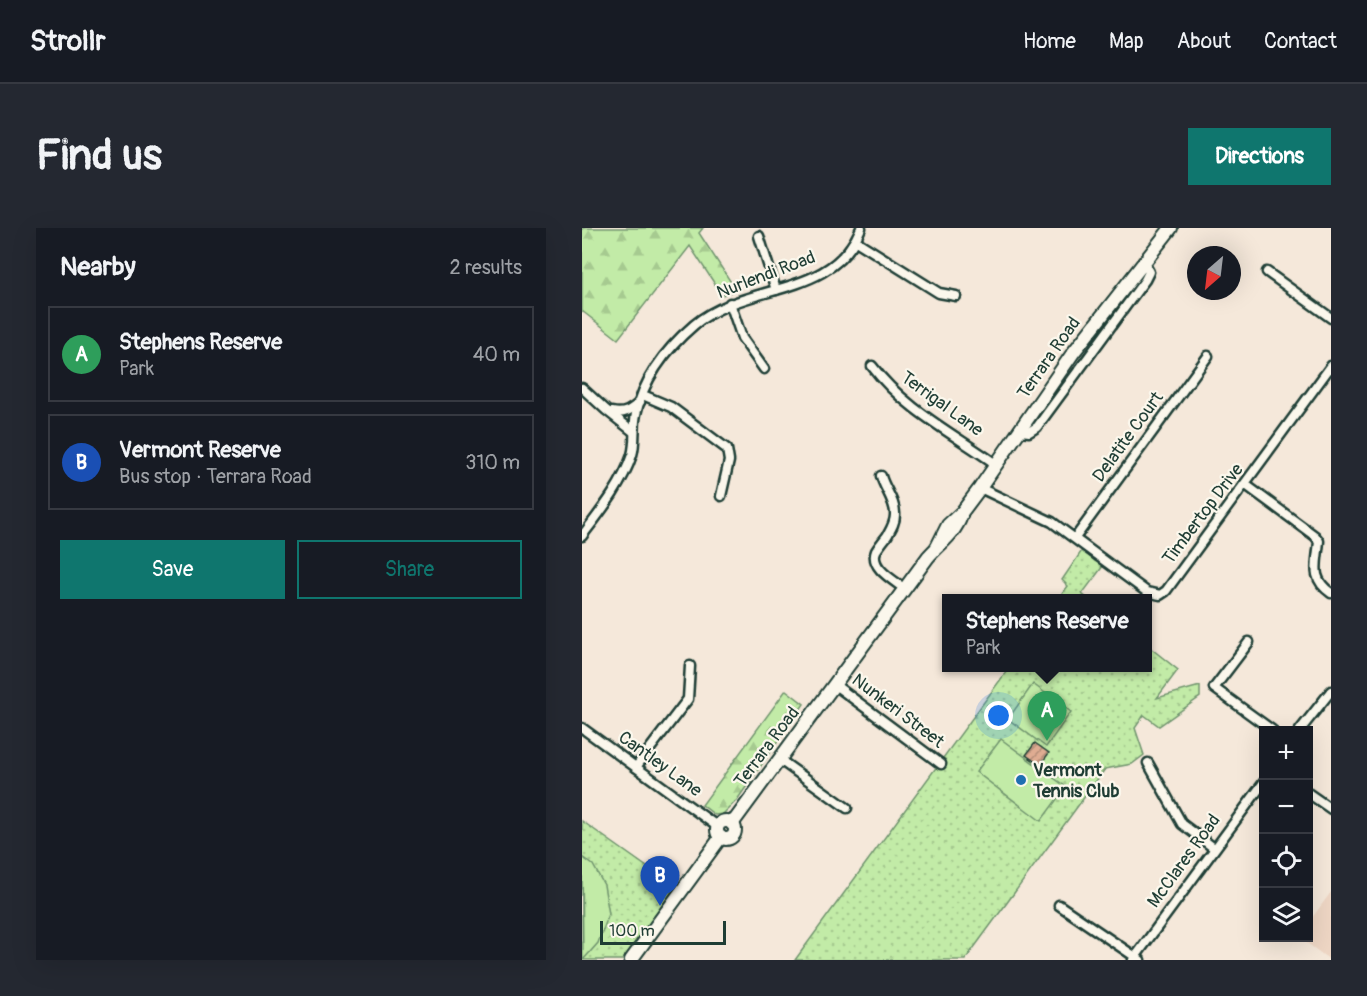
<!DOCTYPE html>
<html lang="en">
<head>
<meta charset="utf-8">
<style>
	:root { --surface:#171b24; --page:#242831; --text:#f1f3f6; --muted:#9ea1a6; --line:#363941; --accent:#0f766e }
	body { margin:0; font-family:Pangolin,sans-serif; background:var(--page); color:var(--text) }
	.controls { position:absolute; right:18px; bottom:18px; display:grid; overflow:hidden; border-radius:0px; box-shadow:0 6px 24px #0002 }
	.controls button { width:54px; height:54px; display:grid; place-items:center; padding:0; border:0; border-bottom:2px solid var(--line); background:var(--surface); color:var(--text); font:30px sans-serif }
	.compass { position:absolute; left:605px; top:18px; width:54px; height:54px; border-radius:50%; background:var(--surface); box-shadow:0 6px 24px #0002; rotate:208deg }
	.scale { position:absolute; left:18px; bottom:15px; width:126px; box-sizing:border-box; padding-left:6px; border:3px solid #1f3d34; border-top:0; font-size:16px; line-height:21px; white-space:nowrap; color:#1f3d34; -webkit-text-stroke:4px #fbf7ec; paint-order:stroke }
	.you { position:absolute; left:417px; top:488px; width:21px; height:21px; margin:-15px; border:4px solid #fff; border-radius:50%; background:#1a73e8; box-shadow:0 0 0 9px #1a73e833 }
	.badge { display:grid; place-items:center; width:39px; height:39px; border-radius:50%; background:var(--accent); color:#fff; font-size:20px; font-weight:700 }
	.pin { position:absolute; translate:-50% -50px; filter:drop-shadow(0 2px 3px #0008) }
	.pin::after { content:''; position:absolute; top:32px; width:21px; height:18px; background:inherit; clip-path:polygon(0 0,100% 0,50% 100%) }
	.popup { position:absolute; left:360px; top:366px; width:210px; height:78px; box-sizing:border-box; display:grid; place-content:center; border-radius:0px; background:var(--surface); filter:drop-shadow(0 2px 4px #0005); font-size:20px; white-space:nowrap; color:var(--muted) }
	.popup b { font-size:22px; color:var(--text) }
	.popup::after { content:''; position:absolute; left:50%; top:100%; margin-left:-12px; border:12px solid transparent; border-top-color:var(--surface) }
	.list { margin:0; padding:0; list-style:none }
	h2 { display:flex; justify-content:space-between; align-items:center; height:78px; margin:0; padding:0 24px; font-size:26px }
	h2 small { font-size:20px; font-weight:400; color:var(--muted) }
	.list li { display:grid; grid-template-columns:39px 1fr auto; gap:18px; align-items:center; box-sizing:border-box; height:96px; margin:0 12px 12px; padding:0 12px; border:2px solid var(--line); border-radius:0px }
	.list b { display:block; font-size:22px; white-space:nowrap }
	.list p { margin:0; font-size:20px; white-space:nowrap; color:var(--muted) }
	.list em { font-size:20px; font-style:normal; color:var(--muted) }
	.actions { display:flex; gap:12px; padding:18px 24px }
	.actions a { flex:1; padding:14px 0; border:2px solid var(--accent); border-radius:0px; text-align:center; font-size:21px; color:var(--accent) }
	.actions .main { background:var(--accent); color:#fff }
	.icon { flex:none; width:33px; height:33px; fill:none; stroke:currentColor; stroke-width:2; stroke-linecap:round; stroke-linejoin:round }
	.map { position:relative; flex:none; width:749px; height:732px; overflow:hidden; border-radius:0px }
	header { display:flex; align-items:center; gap:36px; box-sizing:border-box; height:84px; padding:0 30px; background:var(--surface); border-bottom:2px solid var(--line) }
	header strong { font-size:28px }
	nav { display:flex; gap:33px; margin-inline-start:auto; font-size:21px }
	.intro { display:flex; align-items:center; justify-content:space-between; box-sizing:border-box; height:144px; padding:0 36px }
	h1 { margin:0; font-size:42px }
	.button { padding:15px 27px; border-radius:0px; background:var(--accent); color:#fff; font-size:21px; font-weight:700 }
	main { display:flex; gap:36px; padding:0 36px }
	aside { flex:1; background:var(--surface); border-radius:0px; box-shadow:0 6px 24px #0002 }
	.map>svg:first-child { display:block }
	.built { fill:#eed6c4 }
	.grass { fill:url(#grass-dots); stroke:#70946e; stroke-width:1.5 }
	.forest { fill:url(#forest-firs); stroke:#70946e; stroke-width:1.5 }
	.garden { fill:#c2eba7; stroke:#70946e; stroke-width:1.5 }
	.building { fill:url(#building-hatch); stroke:#1f3d34; stroke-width:1.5 }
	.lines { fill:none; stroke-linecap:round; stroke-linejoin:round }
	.street-casing { stroke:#1f3d34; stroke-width:13 }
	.secondary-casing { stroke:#1f3d34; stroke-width:16 }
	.street { stroke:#fbf7ec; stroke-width:8 }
	.secondary { stroke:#fbf7ec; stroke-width:12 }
	.poi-dot { fill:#1f6fb2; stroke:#fbf7ec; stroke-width:2 }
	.labels { text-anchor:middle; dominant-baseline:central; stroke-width:4.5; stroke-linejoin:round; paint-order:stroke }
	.street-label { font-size:18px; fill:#1f3d34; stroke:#fbf7ec }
	.poi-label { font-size:18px; font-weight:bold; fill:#1f3d34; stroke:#fbf7ec; text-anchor:start }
</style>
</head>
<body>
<header>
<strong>Strollr</strong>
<nav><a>Home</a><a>Map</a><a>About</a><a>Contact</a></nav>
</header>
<div class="intro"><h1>Find us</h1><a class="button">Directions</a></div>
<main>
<aside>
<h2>Nearby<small>2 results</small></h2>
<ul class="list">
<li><span class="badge" style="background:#2e9e5b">A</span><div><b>Stephens Reserve</b><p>Park</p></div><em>40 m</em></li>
<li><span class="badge" style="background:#1a4fb4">B</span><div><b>Vermont Reserve</b><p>Bus stop · Terrara Road</p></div><em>310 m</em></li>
</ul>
<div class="actions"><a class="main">Save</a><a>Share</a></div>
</aside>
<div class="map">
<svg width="749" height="732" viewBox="0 0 749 732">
	<defs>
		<pattern id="grass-dots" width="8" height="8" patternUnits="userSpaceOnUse" patternTransform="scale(1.5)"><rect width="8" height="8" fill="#c2eba7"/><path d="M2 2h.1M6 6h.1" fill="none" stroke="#a6ca90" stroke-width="1.8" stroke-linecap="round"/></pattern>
		<pattern id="forest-firs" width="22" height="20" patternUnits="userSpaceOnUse" patternTransform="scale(1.5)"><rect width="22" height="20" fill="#c2eba7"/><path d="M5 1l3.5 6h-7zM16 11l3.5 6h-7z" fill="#a6ca90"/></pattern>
		<pattern id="building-hatch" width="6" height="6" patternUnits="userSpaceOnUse" patternTransform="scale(1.5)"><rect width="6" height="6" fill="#dfac92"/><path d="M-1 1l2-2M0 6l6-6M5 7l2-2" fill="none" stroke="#b48d78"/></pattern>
	</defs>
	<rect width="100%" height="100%" fill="#f5e8da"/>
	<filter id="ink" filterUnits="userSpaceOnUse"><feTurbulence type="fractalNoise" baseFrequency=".0167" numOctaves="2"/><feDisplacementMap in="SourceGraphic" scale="12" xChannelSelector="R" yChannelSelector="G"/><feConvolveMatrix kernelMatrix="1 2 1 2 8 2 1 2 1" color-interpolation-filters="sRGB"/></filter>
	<g filter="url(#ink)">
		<polygon class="built" points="749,664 749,732 748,732 718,710 726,710 727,694"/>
		<g class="grass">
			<polygon points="501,321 521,338 500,366 505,370 477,370 486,358 480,352"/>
			<polygon points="566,418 596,442 575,470 618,458 618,469 577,498 562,487 553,500 562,527 550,536 523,541 383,732 213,732 427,440 566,440"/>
			<polygon points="0,593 96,661 43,732 0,732"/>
		</g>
		<g class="forest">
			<polygon points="0,0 121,0 117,5 154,62 140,67 108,18 36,111 0,83"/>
			<polygon points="204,462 222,476 155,572 141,586 133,587 120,577"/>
		</g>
		<g class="garden">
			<polygon points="451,456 489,484 464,519 426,491"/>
			<polygon points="419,511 484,559 459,593 394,544"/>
			<polygon points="0,629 11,637 22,657 27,686 16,715 1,732"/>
		</g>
		<polygon class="building" points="453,515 467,525 458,537 444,527"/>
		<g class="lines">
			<g class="street-casing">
				<g id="street">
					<polyline points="177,8 194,62"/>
					<polyline points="274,13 357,65 374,68"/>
					<polyline points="685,44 749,90"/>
					<polyline points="148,75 160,110 182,141"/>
					<path d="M290,138C322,181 372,206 415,237"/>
					<polyline points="0,160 24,182 52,204"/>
					<polyline points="61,167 89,179 145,221 147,233 139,268"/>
					<path d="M30,184C42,187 49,182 58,174"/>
					<polyline points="439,203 447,204 455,199 563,52 567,44 562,35"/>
					<path d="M299,248C302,260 314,274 313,287C313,295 309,301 305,308C301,313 297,318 294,323C287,340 313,353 323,361"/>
					<path d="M664,257L733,308L737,313C735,337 728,350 749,365"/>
					<polyline points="398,260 470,294 565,364 578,367 584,363 749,138"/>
					<path d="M0,308C19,283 40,257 50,227C54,214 51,199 54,186C62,149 84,121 112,97C164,53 250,72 279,0"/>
					<polyline points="493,310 626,128"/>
					<polyline points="667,414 632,460 690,502"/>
					<polyline points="253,457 359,536"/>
					<polyline points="0,500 136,599"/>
					<polyline points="718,502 749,463"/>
					<polyline points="198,532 265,580"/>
					<polyline points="566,535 600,596 632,620"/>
					<polyline points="54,539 106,471 108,438"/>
					<polyline points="726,565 749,581"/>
					<polyline points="477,677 558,732"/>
					<polyline points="551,732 682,554"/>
				</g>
			</g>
			<g class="secondary-casing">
				<g id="secondary">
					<polyline points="355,319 366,297 380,284 398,260 491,125 589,0"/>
					<circle cx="144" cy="602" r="9"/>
					<path d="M150,596L346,329C358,315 372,307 379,288"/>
					<polyline points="49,732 139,609"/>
				</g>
			</g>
			<use href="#street" class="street"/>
			<use href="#secondary" class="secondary"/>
		</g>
	</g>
	<circle class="poi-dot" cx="439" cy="552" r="6"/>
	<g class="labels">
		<g class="street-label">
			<text transform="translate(184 47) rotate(-21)">Nurlendi Road</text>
			<text transform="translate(467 130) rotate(-55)">Terrara Road</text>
			<text transform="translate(360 176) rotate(36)">Terrigal Lane</text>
			<text transform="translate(546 209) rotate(-54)">Delatite Court</text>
			<text transform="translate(621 286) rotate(-53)">Timbertop Drive</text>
			<text transform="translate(316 483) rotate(37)">Nunkeri Street</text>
			<text transform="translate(185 519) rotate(-53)">Terrara Road</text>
			<text transform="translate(78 536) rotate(36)">Cantley Lane</text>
			<text transform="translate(602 633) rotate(-54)">McClares Road</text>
		</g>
		<g class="poi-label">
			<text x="451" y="542">Vermont<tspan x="451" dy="21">Tennis Club</tspan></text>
		</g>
	</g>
</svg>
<div class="controls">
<button>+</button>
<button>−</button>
<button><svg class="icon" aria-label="locate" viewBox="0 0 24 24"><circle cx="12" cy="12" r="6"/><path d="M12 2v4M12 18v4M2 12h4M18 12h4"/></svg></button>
<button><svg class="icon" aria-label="layers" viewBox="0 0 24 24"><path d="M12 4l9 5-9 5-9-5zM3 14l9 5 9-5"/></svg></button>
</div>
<svg class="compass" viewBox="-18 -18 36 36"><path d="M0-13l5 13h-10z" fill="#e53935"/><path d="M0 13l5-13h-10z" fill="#9ea1a6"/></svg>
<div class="scale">100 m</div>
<div class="you"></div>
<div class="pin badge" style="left:465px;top:513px;background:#2e9e5b">A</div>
<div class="popup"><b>Stephens Reserve</b>Park</div>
<div class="pin badge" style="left:78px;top:678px;background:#1a4fb4">B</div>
</div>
</main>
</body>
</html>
